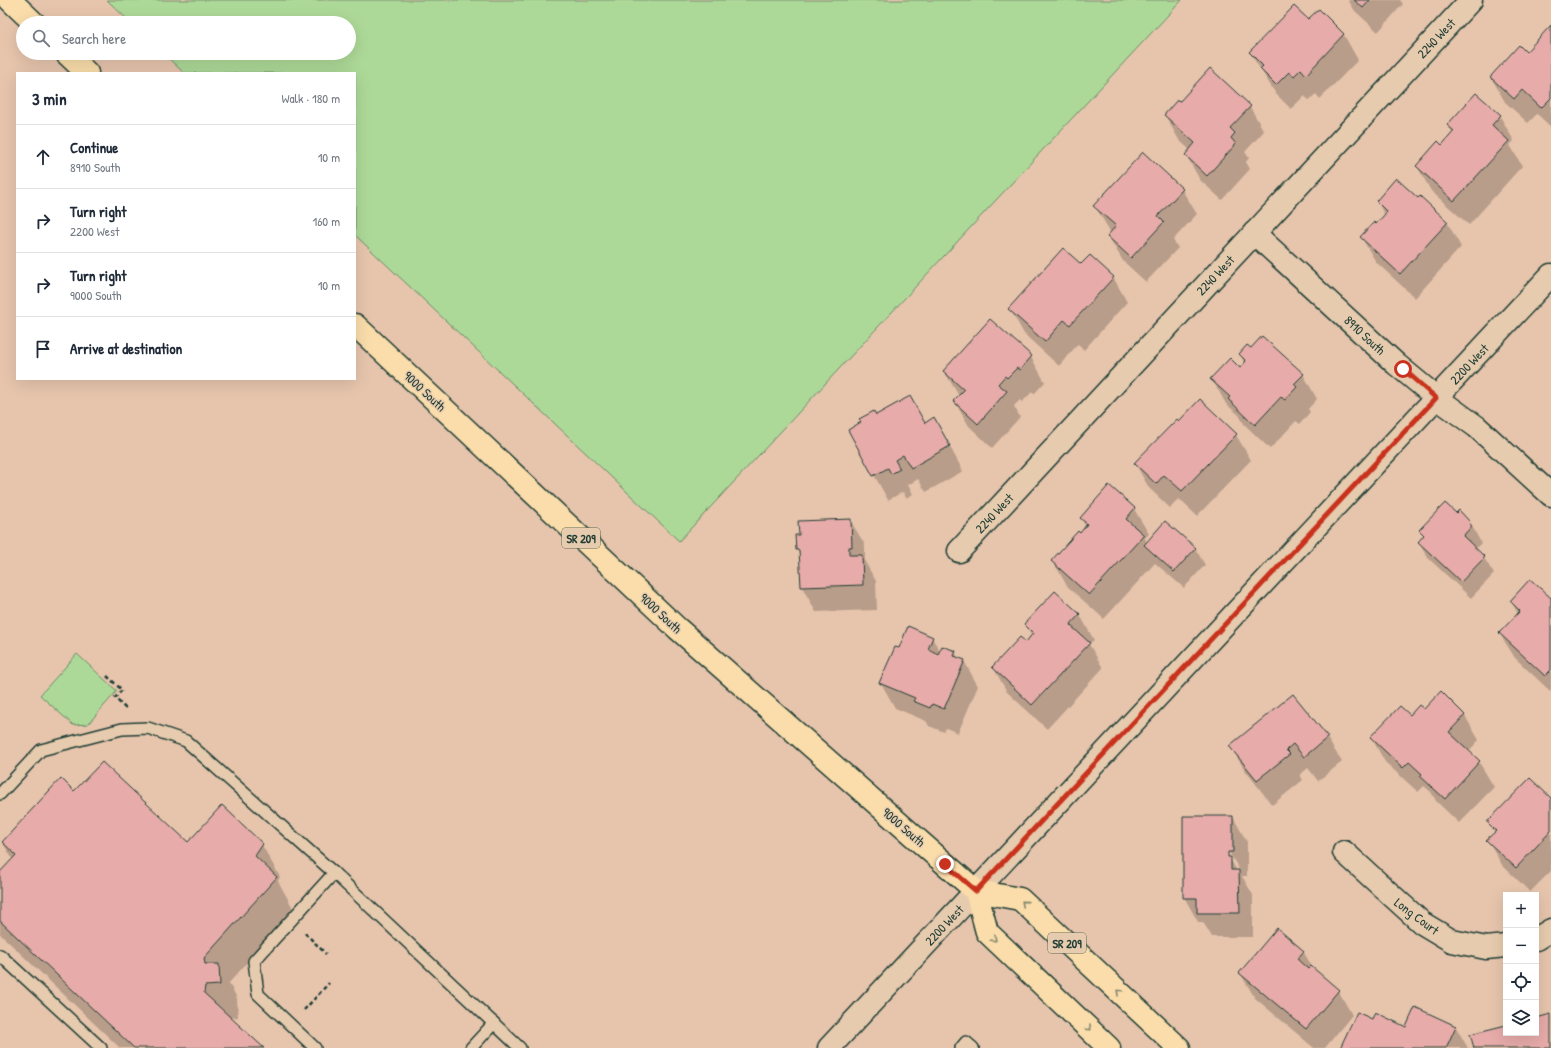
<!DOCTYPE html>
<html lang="en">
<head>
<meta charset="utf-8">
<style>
	:root { --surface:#fff; --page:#f2f2f3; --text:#1f2937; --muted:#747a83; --line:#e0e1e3 }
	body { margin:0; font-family:"Patrick Hand",sans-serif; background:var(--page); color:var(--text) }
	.controls { position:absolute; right:12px; bottom:12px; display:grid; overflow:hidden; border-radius:0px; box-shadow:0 4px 16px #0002 }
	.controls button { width:36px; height:36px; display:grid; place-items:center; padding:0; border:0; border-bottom:1px solid var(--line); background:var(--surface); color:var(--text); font:20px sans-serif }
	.stop { position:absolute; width:12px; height:12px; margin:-9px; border:3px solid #c8321e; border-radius:50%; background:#fff }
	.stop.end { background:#c8321e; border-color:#fff; box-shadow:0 1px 4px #0008 }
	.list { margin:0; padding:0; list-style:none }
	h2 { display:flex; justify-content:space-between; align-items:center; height:52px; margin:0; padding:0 16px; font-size:17px }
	h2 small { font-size:13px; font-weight:400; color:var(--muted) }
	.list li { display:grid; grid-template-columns:26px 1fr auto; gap:12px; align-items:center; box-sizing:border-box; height:64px; padding:0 16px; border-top:1px solid var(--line) }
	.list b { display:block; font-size:15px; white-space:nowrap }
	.list p { margin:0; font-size:13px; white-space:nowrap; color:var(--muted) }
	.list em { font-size:13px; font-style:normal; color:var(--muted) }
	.icon { flex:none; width:22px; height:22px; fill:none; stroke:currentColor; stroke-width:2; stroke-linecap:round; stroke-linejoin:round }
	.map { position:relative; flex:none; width:1551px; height:1048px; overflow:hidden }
	.search { position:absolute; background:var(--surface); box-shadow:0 4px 16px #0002; left:16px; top:16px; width:340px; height:44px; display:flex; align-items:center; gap:10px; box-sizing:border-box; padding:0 14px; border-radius:22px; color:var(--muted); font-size:15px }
	.panel { position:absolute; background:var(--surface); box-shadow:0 4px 16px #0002; left:16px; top:72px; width:340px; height:308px; border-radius:0px }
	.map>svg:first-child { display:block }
	.green { fill:#add998; stroke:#668b66 }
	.shadow { fill:#0003; fill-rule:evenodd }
	.building { fill:#e7aba9; stroke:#1f3d34 }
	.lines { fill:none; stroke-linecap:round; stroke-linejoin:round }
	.lane-casing { stroke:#1f3d34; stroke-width:14 }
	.street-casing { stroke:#1f3d34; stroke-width:25 }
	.secondary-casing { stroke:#1f3d34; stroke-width:25 }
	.primary-casing { stroke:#1f3d34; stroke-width:25 }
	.path { stroke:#1f3d34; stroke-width:2.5; stroke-dasharray:4 3; stroke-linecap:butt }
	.lane { stroke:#e7cbae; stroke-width:11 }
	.street { stroke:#e7cbae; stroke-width:22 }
	.secondary { stroke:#e7cbae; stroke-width:22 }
	.primary { stroke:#faddab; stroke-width:22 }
	.oneway { stroke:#82856a }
	.route { stroke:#c8321e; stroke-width:5 }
	.labels { text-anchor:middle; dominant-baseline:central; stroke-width:3; stroke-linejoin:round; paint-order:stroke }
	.shield { fill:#e7cbae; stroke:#5b6859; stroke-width:1 }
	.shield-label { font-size:12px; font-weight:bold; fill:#1f3d34 }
	.street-label { font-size:13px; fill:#1f3d34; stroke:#e7cbae }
</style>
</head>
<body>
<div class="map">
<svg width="1551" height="1048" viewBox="0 0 1551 1048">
	<rect width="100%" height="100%" fill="#e7c5ad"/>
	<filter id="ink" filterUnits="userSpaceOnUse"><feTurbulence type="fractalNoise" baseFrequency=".025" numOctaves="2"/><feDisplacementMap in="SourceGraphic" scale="8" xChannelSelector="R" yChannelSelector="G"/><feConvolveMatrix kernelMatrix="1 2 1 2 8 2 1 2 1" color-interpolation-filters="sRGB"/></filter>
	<g filter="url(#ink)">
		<g class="green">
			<polygon points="107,0 1182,0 679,541 355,235 355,73 184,73 163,53 349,53 349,23 131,23"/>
			<polygon points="77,654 117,691 88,724 73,725 40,695"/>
		</g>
		<g class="shadow">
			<polygon points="1348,0 1400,0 1403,4 1378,32 1355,11"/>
			<polygon points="1319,10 1344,35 1358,60 1320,99 1316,94 1309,100 1304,96 1291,109 1276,94 1250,53 1308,21"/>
			<polygon points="1551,26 1551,127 1537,114 1528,123 1505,102 1491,77 1526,53"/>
			<polygon points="1250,107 1264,131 1245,152 1249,158 1246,162 1250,169 1222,200 1200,180 1186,155 1190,150 1179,140 1165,115"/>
			<polygon points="1500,116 1514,141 1510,145 1522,166 1469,225 1431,191 1417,166 1442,146 1453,133 1448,125"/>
			<polygon points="1182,190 1197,214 1173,240 1178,248 1146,282 1123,261 1108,236 1111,233 1095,206"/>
			<polygon points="1418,200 1447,222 1461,247 1415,298 1376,262 1361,237 1376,226 1385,216 1377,201"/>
			<polygon points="1082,265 1113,277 1127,302 1084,350 1078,344 1059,366 1024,334 1010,309"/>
			<polygon points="1240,354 1303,374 1317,399 1308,409 1310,412 1300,424 1296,421 1270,449 1244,424 1239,415 1226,404 1212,379 1240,369 1245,364"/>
			<polygon points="1031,357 1045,382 1034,394 1032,392 1022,402 1020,400 1014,406 1020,417 992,448 969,426 954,401 959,396 944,371"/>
			<polygon points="1200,400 1236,435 1251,460 1197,516 1179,499 1170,508 1149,488 1135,463 1179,422"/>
			<polygon points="876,416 925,424 948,443 963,471 926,492 918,479 908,485 913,494 906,498 903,492 888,500 849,430"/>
			<polygon points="1109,486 1134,509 1149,534 1145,538 1147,543 1195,548 1205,565 1184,588 1155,563 1104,619 1067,586 1053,561 1086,527 1081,518"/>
			<polygon points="1456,514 1470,522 1481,543 1475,549 1484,558 1494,574 1471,598 1428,558 1419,542 1424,536 1420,530"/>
			<polygon points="850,520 865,545 865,562 876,581 877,610 816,612 802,587 800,556 797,550 800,535"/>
			<polygon points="1055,592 1080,615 1094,640 1089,644 1103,668 1047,729 1007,692 993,667 1026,643 1032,636 1025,624"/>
			<polygon points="1551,600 1551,692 1515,658 1500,634 1518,614 1511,601"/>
			<polygon points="932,638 940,651 955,652 959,659 964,661 978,686 958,733 946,728 944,732 929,726 926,721 895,708 881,683 899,650"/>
			<polygon points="1441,693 1465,716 1479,740 1468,752 1479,762 1494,787 1459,823 1436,801 1431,792 1424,786 1418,792 1385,762 1371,737 1424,710"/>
			<polygon points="1293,695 1327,738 1342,762 1318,781 1308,768 1300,775 1303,780 1272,805 1245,770 1230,746"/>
			<polygon points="74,792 188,843 262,845 280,877 278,881 294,910 229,983 237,998 238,1017 230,1018 262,1048 120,1048 0,934 0,873 13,860 3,843"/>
			<polygon points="1551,799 1551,871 1530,892 1502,865 1488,840 1495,833 1489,823"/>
			<path d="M1233,817L1247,842V876H1242L1253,895V937H1212L1203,922H1198L1184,897ZM1226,847L1240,871H1237L1224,848Z"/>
			<polygon points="1303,951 1314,970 1338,990 1352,1015 1325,1048 1314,1048 1255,998 1240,973"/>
			<polygon points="1372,1020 1407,1028 1456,1027 1468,1048 1341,1048"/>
		</g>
		<g class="building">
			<polygon points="1354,0 1370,0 1363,8"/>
			<polygon points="1294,6 1308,19 1319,9 1344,34 1306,75 1301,69 1294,76 1289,72 1276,85 1260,69 1263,66 1249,52"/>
			<polygon points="1551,25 1551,98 1541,108 1522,90 1514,99 1490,77 1519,45 1526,52"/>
			<polygon points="1210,68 1251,106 1230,128 1235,133 1231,138 1236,144 1207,176 1185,155 1195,143 1164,115 1177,100 1180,101"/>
			<polygon points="1476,93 1501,115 1492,125 1509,141 1454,201 1416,166 1438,141 1442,145 1454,131 1447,125"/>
			<polygon points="1143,152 1183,189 1158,216 1164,222 1131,258 1107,236 1116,226 1093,206"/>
			<polygon points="1396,178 1418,198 1420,196 1448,222 1400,274 1360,237 1374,222 1376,224 1387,212 1376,201"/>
			<polygon points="1063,248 1081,264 1090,255 1114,277 1070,325 1064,320 1045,342 1008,309"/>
			<polygon points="990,319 1032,356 1020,370 1017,368 1007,378 1005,376 998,384 1007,391 978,424 953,401 964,390 943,371"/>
			<polygon points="1262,336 1304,374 1294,384 1297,387 1285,400 1281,397 1255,425 1228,399 1230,397 1210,379 1230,358 1240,368 1246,361 1239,354 1247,345 1251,348"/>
			<polygon points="910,396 925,423 934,417 950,446 911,468 903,455 895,460 900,469 891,474 888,468 873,476 848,430 861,422 859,419 874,411 876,415"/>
			<polygon points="1200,399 1237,434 1182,491 1164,475 1156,484 1134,463 1177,419 1179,421"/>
			<polygon points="1109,485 1135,508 1126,519 1144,535 1089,595 1051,561 1078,531 1080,533 1087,524 1080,518"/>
			<polygon points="1445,503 1456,513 1459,510 1470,522 1469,523 1472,526 1463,536 1485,557 1461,582 1418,542 1424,535 1419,530"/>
			<polygon points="851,519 852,547 849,547 849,555 862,555 863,585 801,587 799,550 796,550 795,535 799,535 798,521"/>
			<polygon points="1165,521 1196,548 1174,572 1144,545"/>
			<polygon points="1530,579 1551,598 1551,670 1545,676 1499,633 1520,611 1510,601"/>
			<polygon points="1055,591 1080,614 1070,625 1090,643 1032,705 992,667 1020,637 1026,642 1033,633 1024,624"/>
			<polygon points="908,626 933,637 928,649 938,654 942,646 956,651 954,656 965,660 944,709 932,704 930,708 913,701 915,698 879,683 895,647 899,648"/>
			<polygon points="1441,691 1465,715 1449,732 1480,761 1445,799 1420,776 1422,774 1409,762 1403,768 1370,737 1400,706 1410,715 1419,705 1424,709"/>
			<polygon points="1293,694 1328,737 1304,757 1293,744 1286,750 1290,754 1257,780 1229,746"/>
			<polygon points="102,762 188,842 222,805 263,844 255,856 277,877 204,958 205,964 219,964 220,985 205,986 204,993 264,1048 134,1048 0,921 0,872 16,855 2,842 61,778 74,791"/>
			<polygon points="1530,778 1551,798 1551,831 1516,868 1486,840 1496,831 1487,822"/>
			<polygon points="1183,816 1233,816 1233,852 1228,852 1228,857 1231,857 1231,870 1239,870 1240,913 1197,913 1197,898 1183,898"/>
			<polygon points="1277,928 1304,951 1297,959 1308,969 1311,966 1339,990 1306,1029 1239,973"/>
			<polygon points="1415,1007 1456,1026 1446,1048 1340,1048 1357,1012 1372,1019 1375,1012 1406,1027"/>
			<polygon points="1551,1014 1551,1048 1474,1048 1470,1034 1506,1025 1506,1033 1536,1033 1536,1018"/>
		</g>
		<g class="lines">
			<g class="lane-casing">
				<g id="lane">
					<polyline points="0,794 41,750 122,729 148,728 186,741 334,873"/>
					<polyline points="0,955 101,1048"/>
					<polyline points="315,1048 258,994 254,961 334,873 520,1048"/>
					<polyline points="471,1048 494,1023"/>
					<polyline points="961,1048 966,1042 973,1048"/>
				</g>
			</g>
			<g class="street-casing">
				<g id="street">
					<polyline points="1254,233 1396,364 1437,398 1477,427 1551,495"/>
					<polyline points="959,551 1471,0"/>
					<polyline points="1344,852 1422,923 1452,941 1486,948 1506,946"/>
					<polyline points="1536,939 1551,930"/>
				</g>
			</g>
			<g class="secondary-casing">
				<polyline id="secondary" points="829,1048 1551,275"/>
			</g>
			<g class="primary-casing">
				<g id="primary">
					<polyline points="10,0 34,23"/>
					<polyline points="66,53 87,73"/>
					<polyline points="355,325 677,628 976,891 1020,899 1179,1048"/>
					<polyline points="976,891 987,932 1109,1048"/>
				</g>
			</g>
			<g class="path">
				<polyline points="107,676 122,690 115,698 126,709"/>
				<polyline points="305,933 326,954"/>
				<polyline points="304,1010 329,983"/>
			</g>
			<use href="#lane" class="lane"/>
			<use href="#street" class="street"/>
			<use href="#secondary" class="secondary"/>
			<use href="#primary" class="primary"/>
		</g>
		<defs><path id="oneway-chevron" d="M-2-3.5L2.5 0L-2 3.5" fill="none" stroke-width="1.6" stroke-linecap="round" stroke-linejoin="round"/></defs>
		<g class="oneway">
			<use href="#oneway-chevron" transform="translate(1024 903) rotate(-139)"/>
			<use href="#oneway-chevron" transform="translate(994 939) rotate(43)"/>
			<use href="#oneway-chevron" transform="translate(1119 992) rotate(-137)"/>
			<use href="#oneway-chevron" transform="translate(1089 1028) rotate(43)"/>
		</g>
	</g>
	<g class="lines" filter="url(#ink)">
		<polyline class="route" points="945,864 976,891 1436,398 1403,369"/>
	</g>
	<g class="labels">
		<g class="shield">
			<rect x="562" y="528" width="38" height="20" rx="3"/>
			<rect x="1048" y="933" width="38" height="20" rx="3"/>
		</g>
		<g class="shield-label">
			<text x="581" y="538">SR 209</text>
			<text x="1067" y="943">SR 209</text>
		</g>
		<g class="street-label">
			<text transform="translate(1436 38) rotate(-47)">2240 West</text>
			<text transform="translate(1215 275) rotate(-47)">2240 West</text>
			<text transform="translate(1365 335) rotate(43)">8910 South</text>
			<text transform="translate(1469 364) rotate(-47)">2200 West</text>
			<text transform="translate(425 391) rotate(43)">9000 South</text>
			<text transform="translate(994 513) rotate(-47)">2240 West</text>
			<text transform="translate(661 613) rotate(43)">9000 South</text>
			<text transform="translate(904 827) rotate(41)">9000 South</text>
			<text transform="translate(1417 916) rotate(37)">Long Court</text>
			<text transform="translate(944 925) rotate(-47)">2200 West</text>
		</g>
	</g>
</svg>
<div class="controls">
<button>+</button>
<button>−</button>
<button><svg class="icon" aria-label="locate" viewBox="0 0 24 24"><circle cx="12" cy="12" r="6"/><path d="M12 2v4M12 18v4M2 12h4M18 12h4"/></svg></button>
<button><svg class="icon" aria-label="layers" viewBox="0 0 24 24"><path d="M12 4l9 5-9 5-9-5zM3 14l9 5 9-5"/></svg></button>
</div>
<div class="stop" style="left:1403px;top:369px"></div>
<div class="stop end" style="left:945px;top:864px"></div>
<div class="search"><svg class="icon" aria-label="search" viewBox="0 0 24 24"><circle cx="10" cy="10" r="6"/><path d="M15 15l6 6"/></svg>Search here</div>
<section class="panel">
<h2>3 min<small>Walk · 180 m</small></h2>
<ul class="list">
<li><svg class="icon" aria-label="ahead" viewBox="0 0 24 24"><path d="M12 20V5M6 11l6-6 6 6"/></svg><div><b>Continue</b><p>8910 South</p></div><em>10 m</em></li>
<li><svg class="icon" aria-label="right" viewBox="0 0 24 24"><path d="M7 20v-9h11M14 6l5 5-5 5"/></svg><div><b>Turn right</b><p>2200 West</p></div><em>160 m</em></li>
<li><svg class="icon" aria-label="right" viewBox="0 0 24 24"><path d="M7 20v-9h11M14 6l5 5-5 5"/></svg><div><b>Turn right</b><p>9000 South</p></div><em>10 m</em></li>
<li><svg class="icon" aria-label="arrive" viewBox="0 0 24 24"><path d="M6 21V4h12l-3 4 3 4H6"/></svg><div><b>Arrive at destination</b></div></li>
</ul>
</section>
</div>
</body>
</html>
